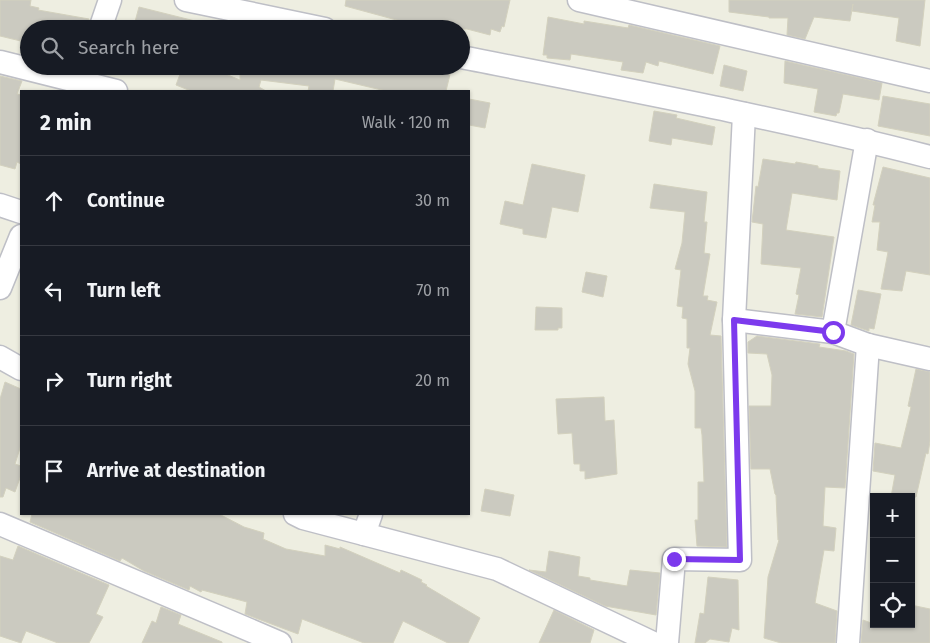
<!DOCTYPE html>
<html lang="en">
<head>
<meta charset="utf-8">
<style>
	:root { --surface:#171b24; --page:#20242c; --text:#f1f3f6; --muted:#9ea1a6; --line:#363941 }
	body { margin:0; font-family:"Fira Sans",sans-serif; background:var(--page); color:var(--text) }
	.controls { position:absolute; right:15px; bottom:15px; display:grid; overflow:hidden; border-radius:0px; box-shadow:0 1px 4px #0004 }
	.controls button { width:45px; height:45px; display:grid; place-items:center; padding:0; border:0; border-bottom:1px solid var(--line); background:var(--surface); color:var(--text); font:25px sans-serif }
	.stop { position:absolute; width:15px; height:15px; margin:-11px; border:4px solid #7c3aed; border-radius:50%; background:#fff }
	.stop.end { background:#7c3aed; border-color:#fff; box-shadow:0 1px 5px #0008 }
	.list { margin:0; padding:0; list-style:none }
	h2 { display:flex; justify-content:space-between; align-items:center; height:65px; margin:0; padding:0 20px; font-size:21px }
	h2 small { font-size:16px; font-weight:400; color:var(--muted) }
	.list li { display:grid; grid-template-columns:32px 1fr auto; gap:15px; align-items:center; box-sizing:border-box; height:90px; padding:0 20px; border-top:1px solid var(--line) }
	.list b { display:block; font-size:19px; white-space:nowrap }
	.list em { font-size:16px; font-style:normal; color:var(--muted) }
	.icon { flex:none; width:28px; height:28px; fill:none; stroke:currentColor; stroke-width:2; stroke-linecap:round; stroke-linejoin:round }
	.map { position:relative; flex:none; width:930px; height:643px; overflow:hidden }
	.search { position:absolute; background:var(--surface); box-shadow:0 1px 4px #0004; left:20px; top:20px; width:450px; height:55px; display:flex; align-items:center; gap:12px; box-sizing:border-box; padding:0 18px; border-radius:28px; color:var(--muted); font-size:19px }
	.panel { position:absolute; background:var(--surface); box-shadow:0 1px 4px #0004; left:20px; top:90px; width:450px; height:425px; border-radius:0px }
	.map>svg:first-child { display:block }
	.building { fill:#cbcac0; stroke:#d3d1be }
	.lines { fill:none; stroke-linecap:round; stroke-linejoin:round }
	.minor-casing { stroke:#bebfc6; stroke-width:25 }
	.minor { stroke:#fff; stroke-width:22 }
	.route { stroke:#7c3aed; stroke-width:6 }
</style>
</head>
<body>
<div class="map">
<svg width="930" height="643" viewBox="0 0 930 643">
	<rect width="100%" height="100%" fill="#eeeee1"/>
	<g class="building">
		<polygon points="0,0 31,0 30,6 39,8 38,10 89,19 87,29 29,29 29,43 0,36"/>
		<polygon points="346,0 510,0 504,27 502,26 500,32 491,29 490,35 467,29 414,29 415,25 345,6"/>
		<polygon points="729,0 925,0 920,46 896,41 899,18 852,11 853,4 850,21 814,17 805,39 787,35 788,18 769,18 769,17 729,12"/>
		<polygon points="139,7 199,22 199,29 133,29"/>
		<polygon points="548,17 584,24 584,21 628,28 629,25 720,46 713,74 659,61 658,66 646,62 643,73 621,70 623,62 571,54 570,60 547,58 547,55 543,55"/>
		<polygon points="785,61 882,83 879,100 843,94 839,113 837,113 836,116 814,112 818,89 784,83"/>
		<polygon points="724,65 747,71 743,91 720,86"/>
		<polygon points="183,66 206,66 240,80 240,66 452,66 446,91 386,91 335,79 333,91 308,91 309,86 261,80 259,87 266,91 191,91 176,85"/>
		<polygon points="0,76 22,81 17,94 21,95 21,164 17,162 15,169 0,165"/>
		<polygon points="883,96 930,104 930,136 878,126"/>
		<polygon points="469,99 490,103 485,128 469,125"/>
		<polygon points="654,111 677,115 676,118 715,127 712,145 672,138 671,145 649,141"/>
		<polygon points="763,159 795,164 796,162 818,166 818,168 840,171 837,200 792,193 786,230 834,237 822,317 795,314 799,295 796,294 801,268 761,264 763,224 752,222 756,186 758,187"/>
		<polygon points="532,164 585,175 578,212 552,207 546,238 523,234 523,229 500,224 505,201 523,205"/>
		<polygon points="883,167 930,178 930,275 906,271 902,291 881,289 888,252 877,250 880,222 872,222 875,205 873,205"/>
		<polygon points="654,184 707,192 704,222 707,222 704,253 710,254 703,296 708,296 707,300 717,302 710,335 721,336 727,547 697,546 695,520 698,520 698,482 704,482 702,435 701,428 695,428 695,391 688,364 690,348 687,348 687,319 682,318 683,307 677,306 681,270 675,269 682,243 685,212 650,208"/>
		<polygon points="586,272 607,276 603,297 582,292"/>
		<polygon points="858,290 881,294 874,329 869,328 869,331 851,325"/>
		<polygon points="536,307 562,308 562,328 558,328 558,330 535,330"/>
		<polygon points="757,336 820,344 819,347 846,351 854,354 845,488 825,487 823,526 836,528 834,551 824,550 815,603 837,611 835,643 781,643 764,638 768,577 779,540 778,540 776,495 775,494 770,469 751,469 749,406 771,406 772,375 767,354 748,353 748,342"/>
		<polygon points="916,369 930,372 930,441 928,454 926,453 916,497 891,497 895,475 873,471 875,443 901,448 911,407 908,406"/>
		<polygon points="5,382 21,389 21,445 15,464 21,466 21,475 15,492 6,488 3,497 0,497 0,399"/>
		<polygon points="604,397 605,421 614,420 617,474 585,479 585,471 580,471 580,464 574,464 572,433 558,434 556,399"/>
		<polygon points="485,489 514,495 510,516 481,511"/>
		<polygon points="32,514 219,514 244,527 264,533 263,539 286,549 325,556 325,545 340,549 340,547 400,573 401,570 422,580 421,582 427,585 426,586 480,618 468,643 448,643 403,621 393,643 364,643 302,619 298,634 245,614 247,602 202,590 201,592 190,586 189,590 144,571 122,558 120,561 30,522"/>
		<polygon points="18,546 109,585 96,614 103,617 89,643 58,643 26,631 21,643 0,636 0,556 13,560"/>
		<polygon points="549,551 580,557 578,576 590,578 590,580 627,586 630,570 660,573 656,615 605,606 529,570 546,572"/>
		<polygon points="708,577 738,580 739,630 732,628 729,642 710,639 705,643 695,643 700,613 704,614"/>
		<polygon points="911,605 930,609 930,643 861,643 863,620 874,624 911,624"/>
		<polygon points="161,607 181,615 178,624 222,642 222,643 142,643 152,621 156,623"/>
		<polygon points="554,610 594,630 590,643 539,643"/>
	</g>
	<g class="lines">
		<g class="minor-casing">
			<g id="minor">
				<polyline points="186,0 325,29"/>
				<polyline points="579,0 930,81"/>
				<polyline points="100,29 110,0"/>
				<path d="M461,57C618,88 775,117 930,157"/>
				<polyline points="0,62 116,91"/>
				<polyline points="0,205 21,212"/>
				<polyline points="0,288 21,236"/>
				<polyline points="734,320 833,332 868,345 930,359"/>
				<polyline points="833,332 867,140"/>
				<polyline points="0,357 21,369"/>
				<polyline points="295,514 303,518 497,569 653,643"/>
				<polyline points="0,524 280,643"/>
				<polyline points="364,534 371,514"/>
				<polyline points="667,643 674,559 740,560 734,320 744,114"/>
				<polyline points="848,643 868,345"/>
			</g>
		</g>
		<use href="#minor" class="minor"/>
	</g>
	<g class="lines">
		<polyline class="route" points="674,559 740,560 734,320 833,332"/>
	</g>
</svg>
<div class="controls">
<button>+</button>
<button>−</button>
<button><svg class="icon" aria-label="locate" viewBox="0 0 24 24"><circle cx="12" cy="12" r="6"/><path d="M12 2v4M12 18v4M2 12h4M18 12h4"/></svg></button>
</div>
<div class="stop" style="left:833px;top:332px"></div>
<div class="stop end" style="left:674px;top:559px"></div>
<div class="search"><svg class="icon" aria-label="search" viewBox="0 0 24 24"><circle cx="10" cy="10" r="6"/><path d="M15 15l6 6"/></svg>Search here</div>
<section class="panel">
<h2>2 min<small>Walk · 120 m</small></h2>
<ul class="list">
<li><svg class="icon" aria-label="ahead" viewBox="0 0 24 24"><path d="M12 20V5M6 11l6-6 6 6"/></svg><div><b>Continue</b></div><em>30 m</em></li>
<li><svg class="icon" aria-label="left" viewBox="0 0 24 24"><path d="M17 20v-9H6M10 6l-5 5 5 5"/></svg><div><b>Turn left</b></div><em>70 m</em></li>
<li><svg class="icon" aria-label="right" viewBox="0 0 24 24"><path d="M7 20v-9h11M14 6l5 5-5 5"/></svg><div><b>Turn right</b></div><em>20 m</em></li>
<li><svg class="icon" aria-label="arrive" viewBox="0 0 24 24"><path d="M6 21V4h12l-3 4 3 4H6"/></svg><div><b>Arrive at destination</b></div></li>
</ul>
</section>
</div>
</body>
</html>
